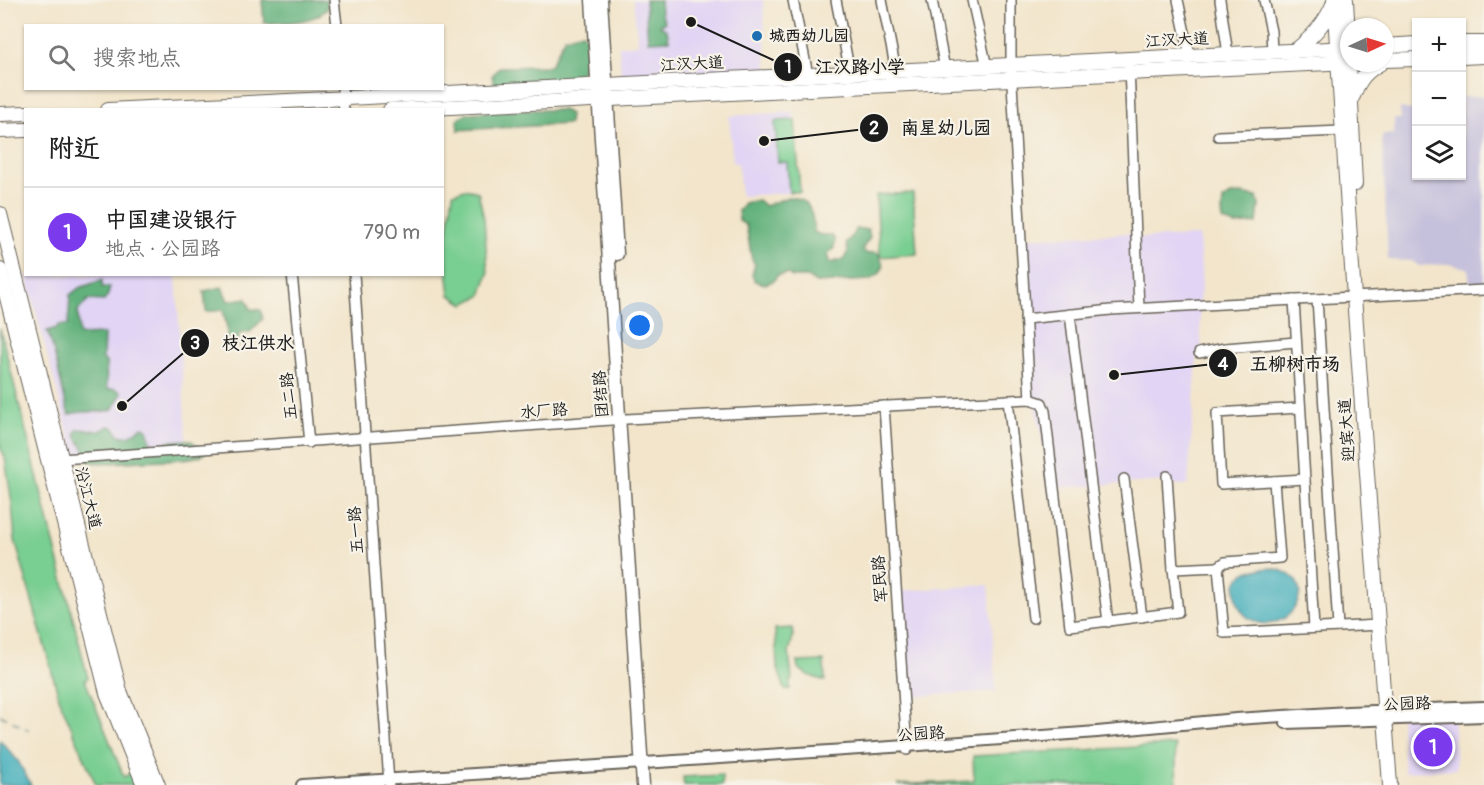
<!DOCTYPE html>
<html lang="zh">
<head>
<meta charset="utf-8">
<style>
	:root { --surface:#fff; --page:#f2f2f2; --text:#222; --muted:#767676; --line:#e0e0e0; --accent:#7c3aed }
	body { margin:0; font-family:Pangolin,"LXGW WenKai TC",sans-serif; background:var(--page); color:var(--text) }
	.controls { position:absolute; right:18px; top:18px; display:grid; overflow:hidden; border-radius:0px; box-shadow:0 2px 4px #0004 }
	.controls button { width:54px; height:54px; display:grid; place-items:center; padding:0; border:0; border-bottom:2px solid var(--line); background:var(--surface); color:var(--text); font:30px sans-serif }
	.compass { position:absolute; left:1340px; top:18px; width:54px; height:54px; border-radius:50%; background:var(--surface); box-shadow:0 2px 4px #0004; rotate:86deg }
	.you { position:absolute; left:640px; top:326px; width:21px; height:21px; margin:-15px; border:4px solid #fff; border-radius:50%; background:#1a73e8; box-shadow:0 0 0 9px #1a73e833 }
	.badge { display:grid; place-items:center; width:39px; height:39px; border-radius:50%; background:var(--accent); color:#fff; font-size:20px; font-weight:700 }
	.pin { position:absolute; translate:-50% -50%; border:3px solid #fff; box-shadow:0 2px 6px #0006 }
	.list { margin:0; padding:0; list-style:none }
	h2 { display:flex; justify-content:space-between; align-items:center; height:78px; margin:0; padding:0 24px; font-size:26px }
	h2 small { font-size:20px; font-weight:400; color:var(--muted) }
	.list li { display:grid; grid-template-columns:39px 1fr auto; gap:18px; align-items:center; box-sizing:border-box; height:90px; padding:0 24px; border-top:2px solid var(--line) }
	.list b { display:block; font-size:22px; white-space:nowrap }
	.list p { margin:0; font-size:20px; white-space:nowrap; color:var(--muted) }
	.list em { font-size:20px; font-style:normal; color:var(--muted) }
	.icon { flex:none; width:33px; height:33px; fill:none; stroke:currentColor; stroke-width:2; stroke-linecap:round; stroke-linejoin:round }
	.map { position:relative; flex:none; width:1484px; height:785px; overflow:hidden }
	.search { position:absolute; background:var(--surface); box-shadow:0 2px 4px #0004; left:24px; top:24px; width:420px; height:66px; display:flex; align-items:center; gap:15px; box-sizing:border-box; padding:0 21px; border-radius:0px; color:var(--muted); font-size:22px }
	.panel { position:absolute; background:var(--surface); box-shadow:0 2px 4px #0004; left:24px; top:108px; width:420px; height:168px; border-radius:0px }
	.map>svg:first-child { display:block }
	.built { fill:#e1d4f4 }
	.industrial { fill:#c5c0db }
	.green { fill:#79ce92; stroke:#4a7557; stroke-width:1.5 }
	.forest { fill:#62b17c; stroke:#3f664c; stroke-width:1.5 }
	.water { fill:#3dacba; stroke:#2c646b; stroke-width:1.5 }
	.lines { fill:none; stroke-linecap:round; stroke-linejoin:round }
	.ferry { stroke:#2b5d63; stroke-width:1.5; stroke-dasharray:8 6; stroke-linecap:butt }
	.minor-casing { stroke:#676259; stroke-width:12 }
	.tertiary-casing { stroke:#676259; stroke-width:14 }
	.secondary-casing { stroke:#676259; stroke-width:15 }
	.primary-casing { stroke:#676259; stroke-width:16 }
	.minor { stroke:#fff; stroke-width:9 }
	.tertiary { stroke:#fff; stroke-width:10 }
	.secondary { stroke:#fff; stroke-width:12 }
	.primary { stroke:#fff; stroke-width:14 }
	.poi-dot { fill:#1f6fb2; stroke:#f7f3e8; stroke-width:2 }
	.labels { text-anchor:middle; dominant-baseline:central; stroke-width:4.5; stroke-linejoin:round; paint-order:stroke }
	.poi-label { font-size:16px; font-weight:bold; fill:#1c1c1c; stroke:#f7f3e8; text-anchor:start }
	.street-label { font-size:16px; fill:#1c1c1c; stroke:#f7f3e8 }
	.leader { fill:none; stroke:#1c1c1c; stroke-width:2 }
	.callout-dot { fill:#1c1c1c; stroke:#f7f3e8; stroke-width:2 }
	.mark-label { font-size:18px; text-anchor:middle; font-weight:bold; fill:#fff }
	.callout-label { font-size:18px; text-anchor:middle; font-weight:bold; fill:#1c1c1c; stroke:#f7f3e8; stroke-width:4.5; stroke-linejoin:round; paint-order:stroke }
</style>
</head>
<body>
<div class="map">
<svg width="1484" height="785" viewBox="0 0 1484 785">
	<rect width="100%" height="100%" fill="#f7f3e8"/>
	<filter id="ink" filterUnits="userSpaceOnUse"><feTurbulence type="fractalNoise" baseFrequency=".0167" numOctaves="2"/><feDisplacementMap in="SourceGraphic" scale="12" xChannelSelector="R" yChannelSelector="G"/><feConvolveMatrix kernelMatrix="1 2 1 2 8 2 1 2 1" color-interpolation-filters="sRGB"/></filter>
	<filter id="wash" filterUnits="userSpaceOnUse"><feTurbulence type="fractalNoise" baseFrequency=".008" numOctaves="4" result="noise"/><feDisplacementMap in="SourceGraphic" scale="24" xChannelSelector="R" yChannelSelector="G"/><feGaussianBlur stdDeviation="1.35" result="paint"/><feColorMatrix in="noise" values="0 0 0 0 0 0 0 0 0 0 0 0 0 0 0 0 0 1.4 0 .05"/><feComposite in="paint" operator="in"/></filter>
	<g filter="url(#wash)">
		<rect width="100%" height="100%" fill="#f2e5cb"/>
		<g class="built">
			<polygon points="633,0 763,0 767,72 621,76 619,46 638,44"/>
			<polygon points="794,112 800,192 741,196 738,163 733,163 729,116"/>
			<polygon points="1139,233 1140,238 1199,236 1202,286 1199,299 1202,357 1197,357 1188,485 1170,485 1168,481 1052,488 1033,394 1025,238"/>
			<polygon points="26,275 176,275 187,449 74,455"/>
			<polygon points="989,585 996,691 906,697 900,591"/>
			<polygon points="1453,712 1456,769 1404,772 1400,715"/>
		</g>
		<polygon class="industrial" points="1484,96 1484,287 1470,288 1468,268 1448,264 1419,266 1412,261 1388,260 1382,135 1394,134 1394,119 1401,119 1400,108 1416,111 1416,176 1462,176 1462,97"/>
		<g class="green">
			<polygon points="795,120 800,192 789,192 787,162 778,162 775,121"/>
			<polygon points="465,189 478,192 484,218 488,274 481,296 464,304 450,295 445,252 453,193"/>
			<polygon points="913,193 917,254 880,257 876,195"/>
			<polygon points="0,328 88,678 85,680 124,777 130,773 135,785 96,785 60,701 15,540 12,504 5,457 0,447"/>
			<polygon points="793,628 793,637 789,652 792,680 790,680 790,689 785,690 777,666 775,629"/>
			<polygon points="824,661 825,681 808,675 798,668 797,662"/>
			<polygon points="1175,745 1177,785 897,785 974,781 973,756"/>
			<polygon points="722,775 722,785 684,785 683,777"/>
		</g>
		<g class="forest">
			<path d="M262,0H327V9C313,24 283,22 264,23Z"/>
			<polygon points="645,0 660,0 661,14 665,22 660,26 667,30 669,40 648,41"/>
			<path d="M582,32L586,37C586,47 588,61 583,70C575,87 552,81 536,81C523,81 508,84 494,85L492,76L499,67L550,66L565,37Z"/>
			<polygon points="522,110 563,110 570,114 569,124 458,130 457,120 467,113"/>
			<polygon points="1241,194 1257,197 1259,205 1257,223 1235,225 1223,221 1222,211 1223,200 1231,195"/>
			<path d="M788,197C811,198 813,213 814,232L821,235H831L835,239L834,248L827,255L830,263L844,259L848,251L846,242L850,239L856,229H868L870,238L864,246L863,251L868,254L873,252L879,254L884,266L879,274L870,280L816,283L807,277H792L788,274L778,275L773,281L765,284L755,281L752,275L755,264L752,260L746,225L739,221L738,211L744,203L758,200L765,206Z"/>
			<path d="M102,280V287H110L108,295L104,301L88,300L78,311L79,335L104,334L103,359L106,362L107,389H116L122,393L112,410C98,414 81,409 69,415C60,387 58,358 47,331L57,328L59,325H68L70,295L79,288Z"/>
			<polygon points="222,287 228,301 246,298 251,309 261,310 263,319 250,332 238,334 240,345 227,346 227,328 223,310 206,312 204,291"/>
			<path d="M109,426L115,428L119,435C131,439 133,432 143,427L147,429L152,445L165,444L167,441L190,440L205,452L203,455C183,461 162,460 142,461C123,462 107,464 89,462C87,450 80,445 75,434L78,429L100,431Z"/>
		</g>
		<g class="water">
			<path d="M1270,568C1333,578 1281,648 1245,615C1237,607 1231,586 1240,577C1246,569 1261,569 1270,568Z"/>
			<polygon points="0,740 18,761 31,785 0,785"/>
		</g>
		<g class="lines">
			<polyline class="ferry" points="0,715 29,730"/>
		</g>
	</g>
	<g filter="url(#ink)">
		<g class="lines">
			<g class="minor-casing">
				<g id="minor">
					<polyline points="334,0 337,26"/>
					<polyline points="793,0 808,75"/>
					<polyline points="836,0 850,73"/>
					<polyline points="882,0 896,71"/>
					<polyline points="932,0 945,69"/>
					<polyline points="972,0 987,67"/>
					<polyline points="1011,0 1011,66 1030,399"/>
					<polyline points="1178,0 1190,56"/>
					<polyline points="1220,0 1228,54"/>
					<polyline points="1264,0 1271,31 1272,52"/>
					<polyline points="1129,67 1139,308"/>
					<polyline points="342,88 344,110"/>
					<polyline points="1218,136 1342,131"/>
					<polyline points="292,274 309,443"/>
					<polyline points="354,274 389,783"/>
					<polyline points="1317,299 1338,627"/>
					<polyline points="1294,300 1314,628"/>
					<polyline points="1070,314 1108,622"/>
					<polyline points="1025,319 1111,310 1484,290"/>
					<polyline points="1199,353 1225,348 1296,342"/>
					<polyline points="1008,400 1033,618"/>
					<polyline points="884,406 907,750"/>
					<polyline points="1300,408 1217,413 1221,484 1305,479"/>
					<polyline points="61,459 626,419 1030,399 1042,403 1045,411 1070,626 1178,612 1173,569"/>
					<polyline points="1167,476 1173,569 1218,567 1224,633 1379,625"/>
					<polyline points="1124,479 1142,617"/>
					<polyline points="1218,567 1225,562 1280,558 1274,481"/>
				</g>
			</g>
			<g class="tertiary-casing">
				<g id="tertiary">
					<polyline points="1286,723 1484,716"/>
					<polyline points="302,785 907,746 1097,732 1236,719 1348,712 1484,707"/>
				</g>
			</g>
			<g class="secondary-casing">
				<g id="secondary">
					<polyline points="592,0 643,785"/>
					<polyline points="601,0 617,254"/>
				</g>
			</g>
			<g class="primary-casing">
				<g id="primary">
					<polyline points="1334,0 1354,297 1390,785"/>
					<polyline points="1346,0 1349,55"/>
					<polyline points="1462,43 1484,43"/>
					<polyline points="1385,46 1416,44"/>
					<path d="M1295,51C1312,37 1326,23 1334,2"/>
					<polyline points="1462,57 1484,56"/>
					<polyline points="1385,60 1416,59"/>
					<polyline points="1349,63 1355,184"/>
					<path d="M1353,96C1359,80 1366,71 1381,63"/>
					<polyline points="108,110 1349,48"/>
					<polyline points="390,110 1349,62"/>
					<polyline points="0,114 26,113"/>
					<polyline points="0,131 26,130"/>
					<polyline points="0,214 108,645 120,691 158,785"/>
					<polyline points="0,270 107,693 144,785"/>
				</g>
			</g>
			<use href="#minor" class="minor"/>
			<use href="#tertiary" class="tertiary"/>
			<use href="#secondary" class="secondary"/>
			<use href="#primary" class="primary"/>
		</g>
	</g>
	<circle class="poi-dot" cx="757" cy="36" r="6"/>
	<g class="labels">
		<g class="poi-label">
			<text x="769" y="36">城西幼儿园</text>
		</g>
		<g class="street-label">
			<text transform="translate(1177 40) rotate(-3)">江汉大道</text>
			<text transform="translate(692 64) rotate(-3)">江汉大道</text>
			<text transform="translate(601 394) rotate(-94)">团结路</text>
			<text transform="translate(289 396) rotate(-96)">五二路</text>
			<text transform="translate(544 411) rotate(-4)">水厂路</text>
			<text transform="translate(1347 430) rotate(-94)">迎宾大道</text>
			<text transform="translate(88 498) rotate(76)">沿江大道</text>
			<text transform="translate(356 530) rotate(-94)">五一路</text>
			<text transform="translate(880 579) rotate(-94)">军民路</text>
			<text transform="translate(1407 704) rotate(-2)">公园路</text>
			<text transform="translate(921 734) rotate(-4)">公园路</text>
		</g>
	</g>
	<path class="leader" d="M691 22L788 67M764 141L874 128M122 406L195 343M1114 375L1223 363"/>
	<g class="callout-dot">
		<circle cx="691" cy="22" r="6"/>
		<circle cx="764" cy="141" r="6"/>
		<circle cx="122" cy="406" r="6"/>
		<circle cx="1114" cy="375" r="6"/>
		<circle cx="788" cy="67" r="15"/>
		<circle cx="874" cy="128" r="15"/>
		<circle cx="195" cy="343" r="15"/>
		<circle cx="1223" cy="363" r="15"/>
	</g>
	<g class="mark-label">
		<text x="788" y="73">1</text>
		<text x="874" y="134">2</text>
		<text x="195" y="349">3</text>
		<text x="1223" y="370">4</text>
	</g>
	<g class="callout-label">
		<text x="860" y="73">江汉路小学</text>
		<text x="946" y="134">南星幼儿园</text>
		<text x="258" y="349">枝江供水</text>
		<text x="1295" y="370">五柳树市场</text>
	</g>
</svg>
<div class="controls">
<button>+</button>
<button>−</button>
<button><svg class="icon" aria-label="layers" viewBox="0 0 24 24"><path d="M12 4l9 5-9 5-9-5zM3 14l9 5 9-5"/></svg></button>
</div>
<svg class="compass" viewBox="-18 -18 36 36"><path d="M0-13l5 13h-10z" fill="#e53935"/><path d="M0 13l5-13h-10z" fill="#767676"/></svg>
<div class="you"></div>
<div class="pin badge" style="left:1433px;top:747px">1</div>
<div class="search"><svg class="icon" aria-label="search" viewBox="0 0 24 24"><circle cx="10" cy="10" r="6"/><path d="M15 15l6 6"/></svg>搜索地点</div>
<section class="panel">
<h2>附近<small></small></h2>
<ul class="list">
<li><span class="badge">1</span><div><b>中国建设银行</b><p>地点 · 公园路</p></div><em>790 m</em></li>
</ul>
</section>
</div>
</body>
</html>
